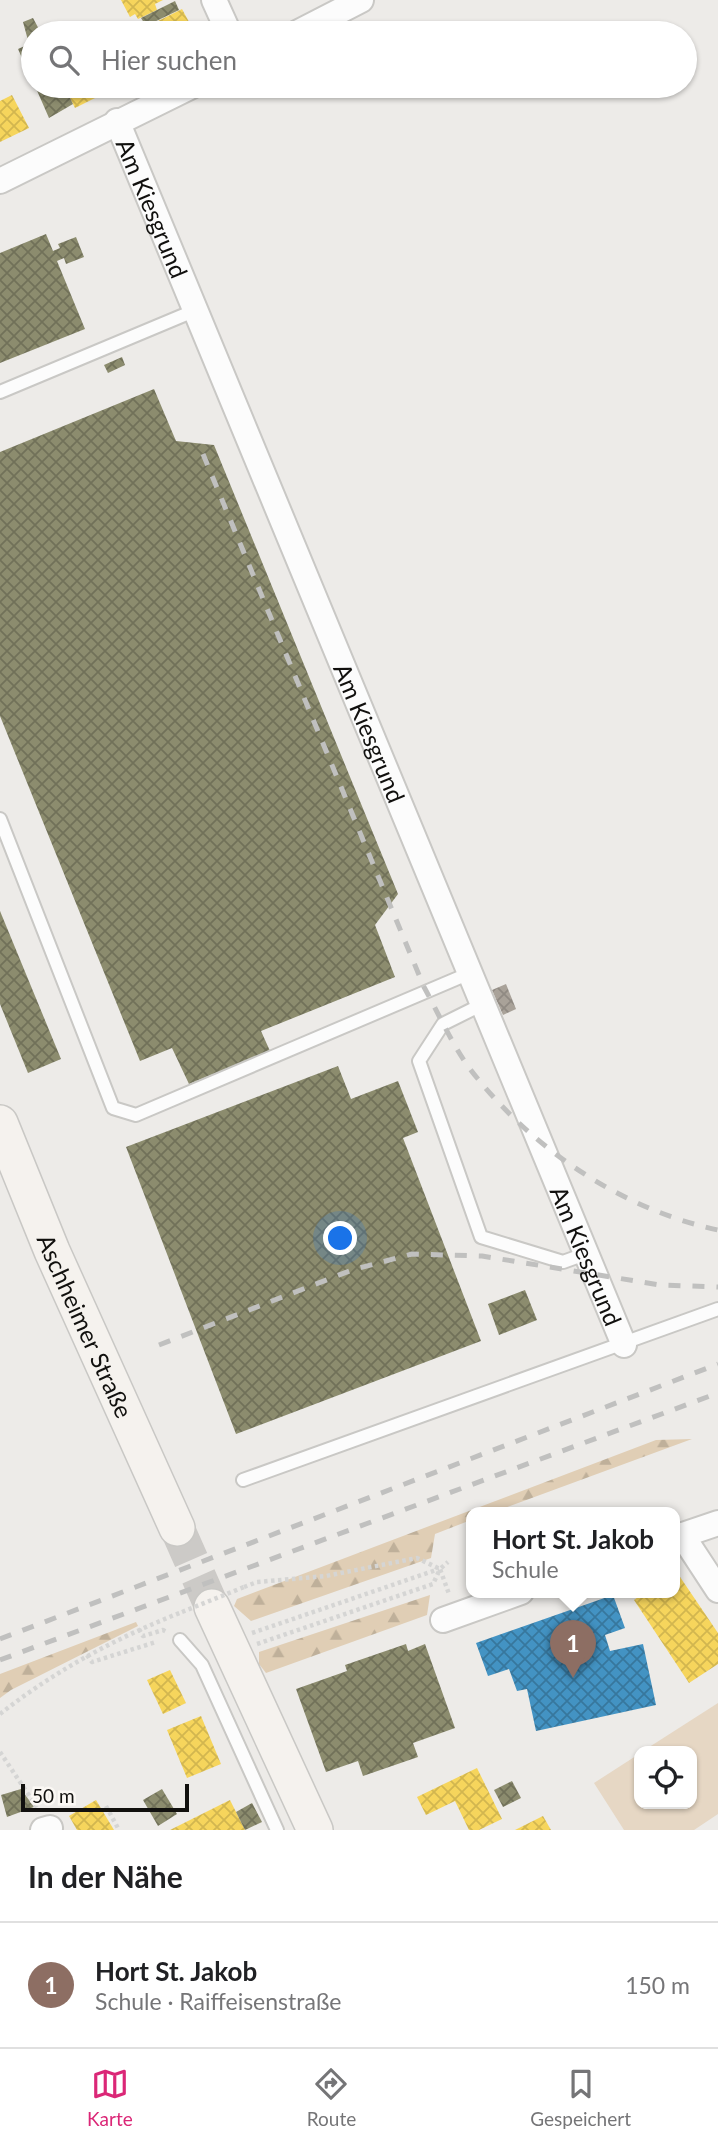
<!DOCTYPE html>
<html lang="de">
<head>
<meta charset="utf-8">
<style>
	:root { --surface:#fff; --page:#f2f2f2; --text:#202124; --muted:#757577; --line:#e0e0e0; --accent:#db2777 }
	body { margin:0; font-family:Lato,sans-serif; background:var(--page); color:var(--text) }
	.controls { position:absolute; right:21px; bottom:21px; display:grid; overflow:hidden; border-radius:14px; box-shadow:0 2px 5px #0004 }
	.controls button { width:63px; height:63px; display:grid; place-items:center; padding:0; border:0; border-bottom:2px solid var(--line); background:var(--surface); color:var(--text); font:35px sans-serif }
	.scale { position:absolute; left:21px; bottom:18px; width:168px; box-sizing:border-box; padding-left:7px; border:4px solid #11100e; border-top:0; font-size:19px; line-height:24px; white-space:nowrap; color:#11100e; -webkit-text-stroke:5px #fbf8f4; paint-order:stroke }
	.you { position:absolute; left:341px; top:1239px; width:24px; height:24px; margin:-18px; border:5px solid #fff; border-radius:50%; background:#1a73e8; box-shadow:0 0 0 10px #1a73e833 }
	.badge { display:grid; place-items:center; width:46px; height:46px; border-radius:50%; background:var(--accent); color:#fff; font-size:23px; font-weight:700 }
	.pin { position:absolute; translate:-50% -58px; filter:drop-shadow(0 2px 4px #0008) }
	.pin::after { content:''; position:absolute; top:37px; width:24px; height:21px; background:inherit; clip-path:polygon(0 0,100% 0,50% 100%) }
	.popup { position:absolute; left:466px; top:1507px; width:214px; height:91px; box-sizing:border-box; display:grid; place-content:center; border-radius:14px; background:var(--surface); filter:drop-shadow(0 2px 5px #0005); font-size:23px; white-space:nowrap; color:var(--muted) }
	.popup b { font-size:26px; color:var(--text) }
	.popup::after { content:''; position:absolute; left:50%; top:100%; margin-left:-14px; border:14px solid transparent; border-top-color:var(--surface) }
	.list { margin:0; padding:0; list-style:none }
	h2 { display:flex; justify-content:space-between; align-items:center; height:91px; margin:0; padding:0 28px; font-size:30px }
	h2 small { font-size:23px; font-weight:400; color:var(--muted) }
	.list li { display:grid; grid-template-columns:46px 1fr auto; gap:21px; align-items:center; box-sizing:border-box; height:126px; padding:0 28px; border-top:2px solid var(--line) }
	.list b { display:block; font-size:26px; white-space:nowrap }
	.list p { margin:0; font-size:23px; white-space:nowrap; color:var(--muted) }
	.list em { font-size:23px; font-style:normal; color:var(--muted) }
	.icon { flex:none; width:38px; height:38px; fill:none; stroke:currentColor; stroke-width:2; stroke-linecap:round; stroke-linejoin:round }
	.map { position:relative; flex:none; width:718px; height:1830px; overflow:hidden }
	.search { position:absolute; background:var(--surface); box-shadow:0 2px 5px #0004; left:21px; right:21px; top:21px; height:77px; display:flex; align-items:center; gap:18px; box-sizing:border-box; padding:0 24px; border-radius:38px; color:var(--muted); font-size:26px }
	.sheet { height:217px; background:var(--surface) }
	nav { display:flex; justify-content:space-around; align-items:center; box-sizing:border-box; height:98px; border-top:2px solid var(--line); background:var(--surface); font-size:19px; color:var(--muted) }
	nav a { display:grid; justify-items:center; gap:4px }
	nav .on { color:var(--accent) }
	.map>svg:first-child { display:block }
	.forest { fill:url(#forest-firs) }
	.park { fill:#e6d7c4 }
	.homes { fill:url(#homes-cross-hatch) }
	.schools { fill:url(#schools-cross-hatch) }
	.industry { fill:url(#industry-cross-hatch) }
	.building { fill:url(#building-cross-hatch) }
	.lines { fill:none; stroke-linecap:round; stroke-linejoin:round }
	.secondary-tunnel { stroke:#cccac7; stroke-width:35; stroke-dasharray:35 18; stroke-linecap:butt }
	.lane-casing { stroke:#c9c8c5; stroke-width:16 }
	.street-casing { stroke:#c9c8c5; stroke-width:28 }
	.secondary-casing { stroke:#c9c8c5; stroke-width:38 }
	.path { stroke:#d5d5d4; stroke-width:4.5; stroke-dasharray:3.5 3.5; stroke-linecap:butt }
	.lane { stroke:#fcfcfc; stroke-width:12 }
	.street { stroke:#fcfcfc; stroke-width:24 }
	.secondary { stroke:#f5f2ee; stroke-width:35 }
	.rail { stroke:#c0c0bf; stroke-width:5; stroke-dasharray:12 12; stroke-linecap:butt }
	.path-bridge { stroke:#d5d5d4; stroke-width:4.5; stroke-dasharray:3.5 3.5; stroke-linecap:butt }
	.labels { text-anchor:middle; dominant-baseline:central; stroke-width:7; stroke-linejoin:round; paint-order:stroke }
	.street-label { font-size:24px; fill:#11100e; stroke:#fbf8f4 }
</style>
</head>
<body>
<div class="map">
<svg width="718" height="1830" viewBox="0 0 718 1830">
	<defs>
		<pattern id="forest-firs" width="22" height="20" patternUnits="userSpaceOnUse" patternTransform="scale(1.75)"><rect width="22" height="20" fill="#e0ceb5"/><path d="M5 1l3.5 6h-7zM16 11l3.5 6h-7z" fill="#bfb09a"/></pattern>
		<pattern id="homes-cross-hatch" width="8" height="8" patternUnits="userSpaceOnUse" patternTransform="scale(1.75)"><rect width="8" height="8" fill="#f6d55c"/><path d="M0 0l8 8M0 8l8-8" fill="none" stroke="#d2b64f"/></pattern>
		<pattern id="schools-cross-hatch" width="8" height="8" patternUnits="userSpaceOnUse" patternTransform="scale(1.75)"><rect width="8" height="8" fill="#4393c3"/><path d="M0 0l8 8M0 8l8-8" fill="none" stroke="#37779d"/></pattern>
		<pattern id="industry-cross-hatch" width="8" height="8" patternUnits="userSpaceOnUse" patternTransform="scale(1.75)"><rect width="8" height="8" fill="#8c8c6e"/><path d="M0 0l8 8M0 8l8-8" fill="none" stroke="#717159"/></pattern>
		<pattern id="building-cross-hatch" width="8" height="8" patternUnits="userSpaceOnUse" patternTransform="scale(1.75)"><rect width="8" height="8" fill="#a9a299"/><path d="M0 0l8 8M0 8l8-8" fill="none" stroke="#908a83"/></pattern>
	</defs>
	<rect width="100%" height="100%" fill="#edebe8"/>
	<g class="forest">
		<polygon points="692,1439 494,1512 472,1512 471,1520 435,1534 431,1558 251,1621 234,1606 237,1599 656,1440"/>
		<polygon points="430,1595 427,1615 266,1673 259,1664 259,1652"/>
		<polygon points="136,1622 138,1626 11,1690 0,1698 0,1674"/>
	</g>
	<polygon class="park" points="718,1703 718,1814 694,1830 624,1830 594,1783 639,1754 639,1804 692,1804 692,1751 643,1751"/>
	<g class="homes">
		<polygon points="121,0 163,0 155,4 157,10 138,19 135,14 130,17"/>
		<polygon points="182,9 195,33 147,33 144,28"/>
		<polygon points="64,86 106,86 109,91 75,108"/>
		<polygon points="12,95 29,128 0,142 0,101"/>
		<polygon points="676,1571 718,1633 718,1664 689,1683 634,1600 645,1592 674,1592"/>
		<polygon points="170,1670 186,1703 163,1714 147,1680"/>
		<polygon points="201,1716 221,1764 187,1778 167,1730"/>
		<polygon points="477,1768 502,1819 479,1830 469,1830 455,1801 426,1815 417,1797"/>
		<polygon points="96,1800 114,1830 77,1830 69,1816"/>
		<polygon points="230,1800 245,1830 170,1830"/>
		<polygon points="543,1816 551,1830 515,1830"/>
	</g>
	<polygon class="schools" points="613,1595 625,1628 605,1635 610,1651 643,1644 656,1705 536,1731 527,1689 517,1691 509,1669 488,1676 476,1643"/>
	<g class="industry">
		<polygon points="175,1 179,10 146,26 141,18"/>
		<polygon points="33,18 41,33 33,33 33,83 18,49 29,44 23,22"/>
		<polygon points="35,86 64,86 73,104 49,118"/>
		<polygon points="46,234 53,251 60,248 58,244 76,237 84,257 66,264 64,258 57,261 85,329 0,363 0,253"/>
		<polygon points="122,357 125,365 108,373 104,365"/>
		<polygon points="154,389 176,441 214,445 398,894 375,925 395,977 261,1031 270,1051 189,1084 172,1048 140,1061 0,716 0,452"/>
		<polygon points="0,911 61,1059 28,1073 0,1004"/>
		<polygon points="338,1066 351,1099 398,1081 418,1132 403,1138 481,1341 236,1434 126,1147"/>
		<polygon points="525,1290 537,1320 499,1335 488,1304"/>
		<polygon points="406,1644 408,1651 425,1644 455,1728 413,1743 418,1757 363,1776 358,1761 326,1772 296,1689 347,1671 345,1665"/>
		<polygon points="512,1781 521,1798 503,1807 494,1790"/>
		<polygon points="21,1789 34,1807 7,1817 1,1795"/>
		<polygon points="162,1789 177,1814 158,1826 143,1800"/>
		<polygon points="252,1803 262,1822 245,1830 236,1812"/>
	</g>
	<polygon class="building" points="506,984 516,1009 503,1015 492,990"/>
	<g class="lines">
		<polyline class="secondary-tunnel" points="177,1528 212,1607"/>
		<g class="lane-casing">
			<g id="lane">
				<polyline points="0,392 196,310"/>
				<polyline points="0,819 113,1108 136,1115 470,973"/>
				<polyline points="483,1004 443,1024 419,1061 481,1237 563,1262 585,1254"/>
				<polyline points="243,1480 718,1309"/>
				<polyline points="180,1640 202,1665 277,1830"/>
			</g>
		</g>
		<g class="street-casing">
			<g id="street">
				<polyline points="214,0 229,33"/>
				<polyline points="297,33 361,0"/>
				<path id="s1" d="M117,121L624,1345"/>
				<polyline points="0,181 192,86"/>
				<polyline points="682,1535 718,1590"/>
				<polyline points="674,1538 718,1523"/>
				<polyline points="443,1620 521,1592"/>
				<polyline points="43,1830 50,1828"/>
			</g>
		</g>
		<g class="secondary-casing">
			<g id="secondary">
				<path id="s2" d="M0,1123L52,1251L177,1528"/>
				<polyline points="212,1607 315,1830"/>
			</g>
		</g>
		<g class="path">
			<polyline points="244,1587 257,1582 326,1576 417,1558 440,1569 448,1562"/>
			<polyline points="139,1629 143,1636 163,1630 167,1632"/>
			<polyline points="252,1633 439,1569"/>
			<polyline points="257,1644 433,1584 440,1569 449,1594"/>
			<polyline points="87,1655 92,1662 156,1642"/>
			<path d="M0,1714C56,1670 116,1638 182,1612"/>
			<polyline points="0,1752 38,1809"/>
			<polyline points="106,1806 119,1830"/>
		</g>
		<use href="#lane" class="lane"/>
		<use href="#street" class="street"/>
		<use href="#secondary" class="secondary"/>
		<g class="rail">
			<path d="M203,454L424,987C441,1018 455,1052 478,1079C538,1153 625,1210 718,1230"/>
			<polyline points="159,1345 352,1270 412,1254 482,1256 660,1285 718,1287"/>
			<polyline points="0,1639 718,1364"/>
			<polyline points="0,1660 718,1393"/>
		</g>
		<polyline class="path-bridge" points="182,1612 244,1587"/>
	</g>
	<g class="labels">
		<g class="street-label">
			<text stroke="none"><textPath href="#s1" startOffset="94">Am Kiesgrund</textPath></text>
			<text stroke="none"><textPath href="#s1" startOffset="662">Am Kiesgrund</textPath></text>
			<text stroke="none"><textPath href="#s1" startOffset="1228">Am Kiesgrund</textPath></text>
			<text stroke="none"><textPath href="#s2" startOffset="220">Aschheimer Straße</textPath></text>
		</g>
	</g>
</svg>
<div class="controls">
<button><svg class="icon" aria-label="locate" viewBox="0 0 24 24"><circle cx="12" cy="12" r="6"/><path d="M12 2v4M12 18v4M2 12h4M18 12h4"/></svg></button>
</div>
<div class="scale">50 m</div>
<div class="you"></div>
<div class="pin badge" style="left:573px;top:1678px;background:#8d6e63">1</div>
<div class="popup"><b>Hort St. Jakob</b>Schule</div>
<div class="search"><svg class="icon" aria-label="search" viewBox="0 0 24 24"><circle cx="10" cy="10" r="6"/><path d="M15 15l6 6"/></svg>Hier suchen</div>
</div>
<section class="sheet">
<h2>In der Nähe<small></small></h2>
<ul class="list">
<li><span class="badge" style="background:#8d6e63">1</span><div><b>Hort St. Jakob</b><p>Schule · Raiffeisenstraße</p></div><em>150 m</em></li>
</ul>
</section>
<nav>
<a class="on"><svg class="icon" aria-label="map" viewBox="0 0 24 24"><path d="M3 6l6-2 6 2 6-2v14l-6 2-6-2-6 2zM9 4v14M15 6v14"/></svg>Karte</a>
<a><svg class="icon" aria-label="directions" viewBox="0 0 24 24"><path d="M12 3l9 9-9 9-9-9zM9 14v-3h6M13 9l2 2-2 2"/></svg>Route</a>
<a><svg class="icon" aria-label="saved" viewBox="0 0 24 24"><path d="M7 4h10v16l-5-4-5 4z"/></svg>Gespeichert</a>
</nav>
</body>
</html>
